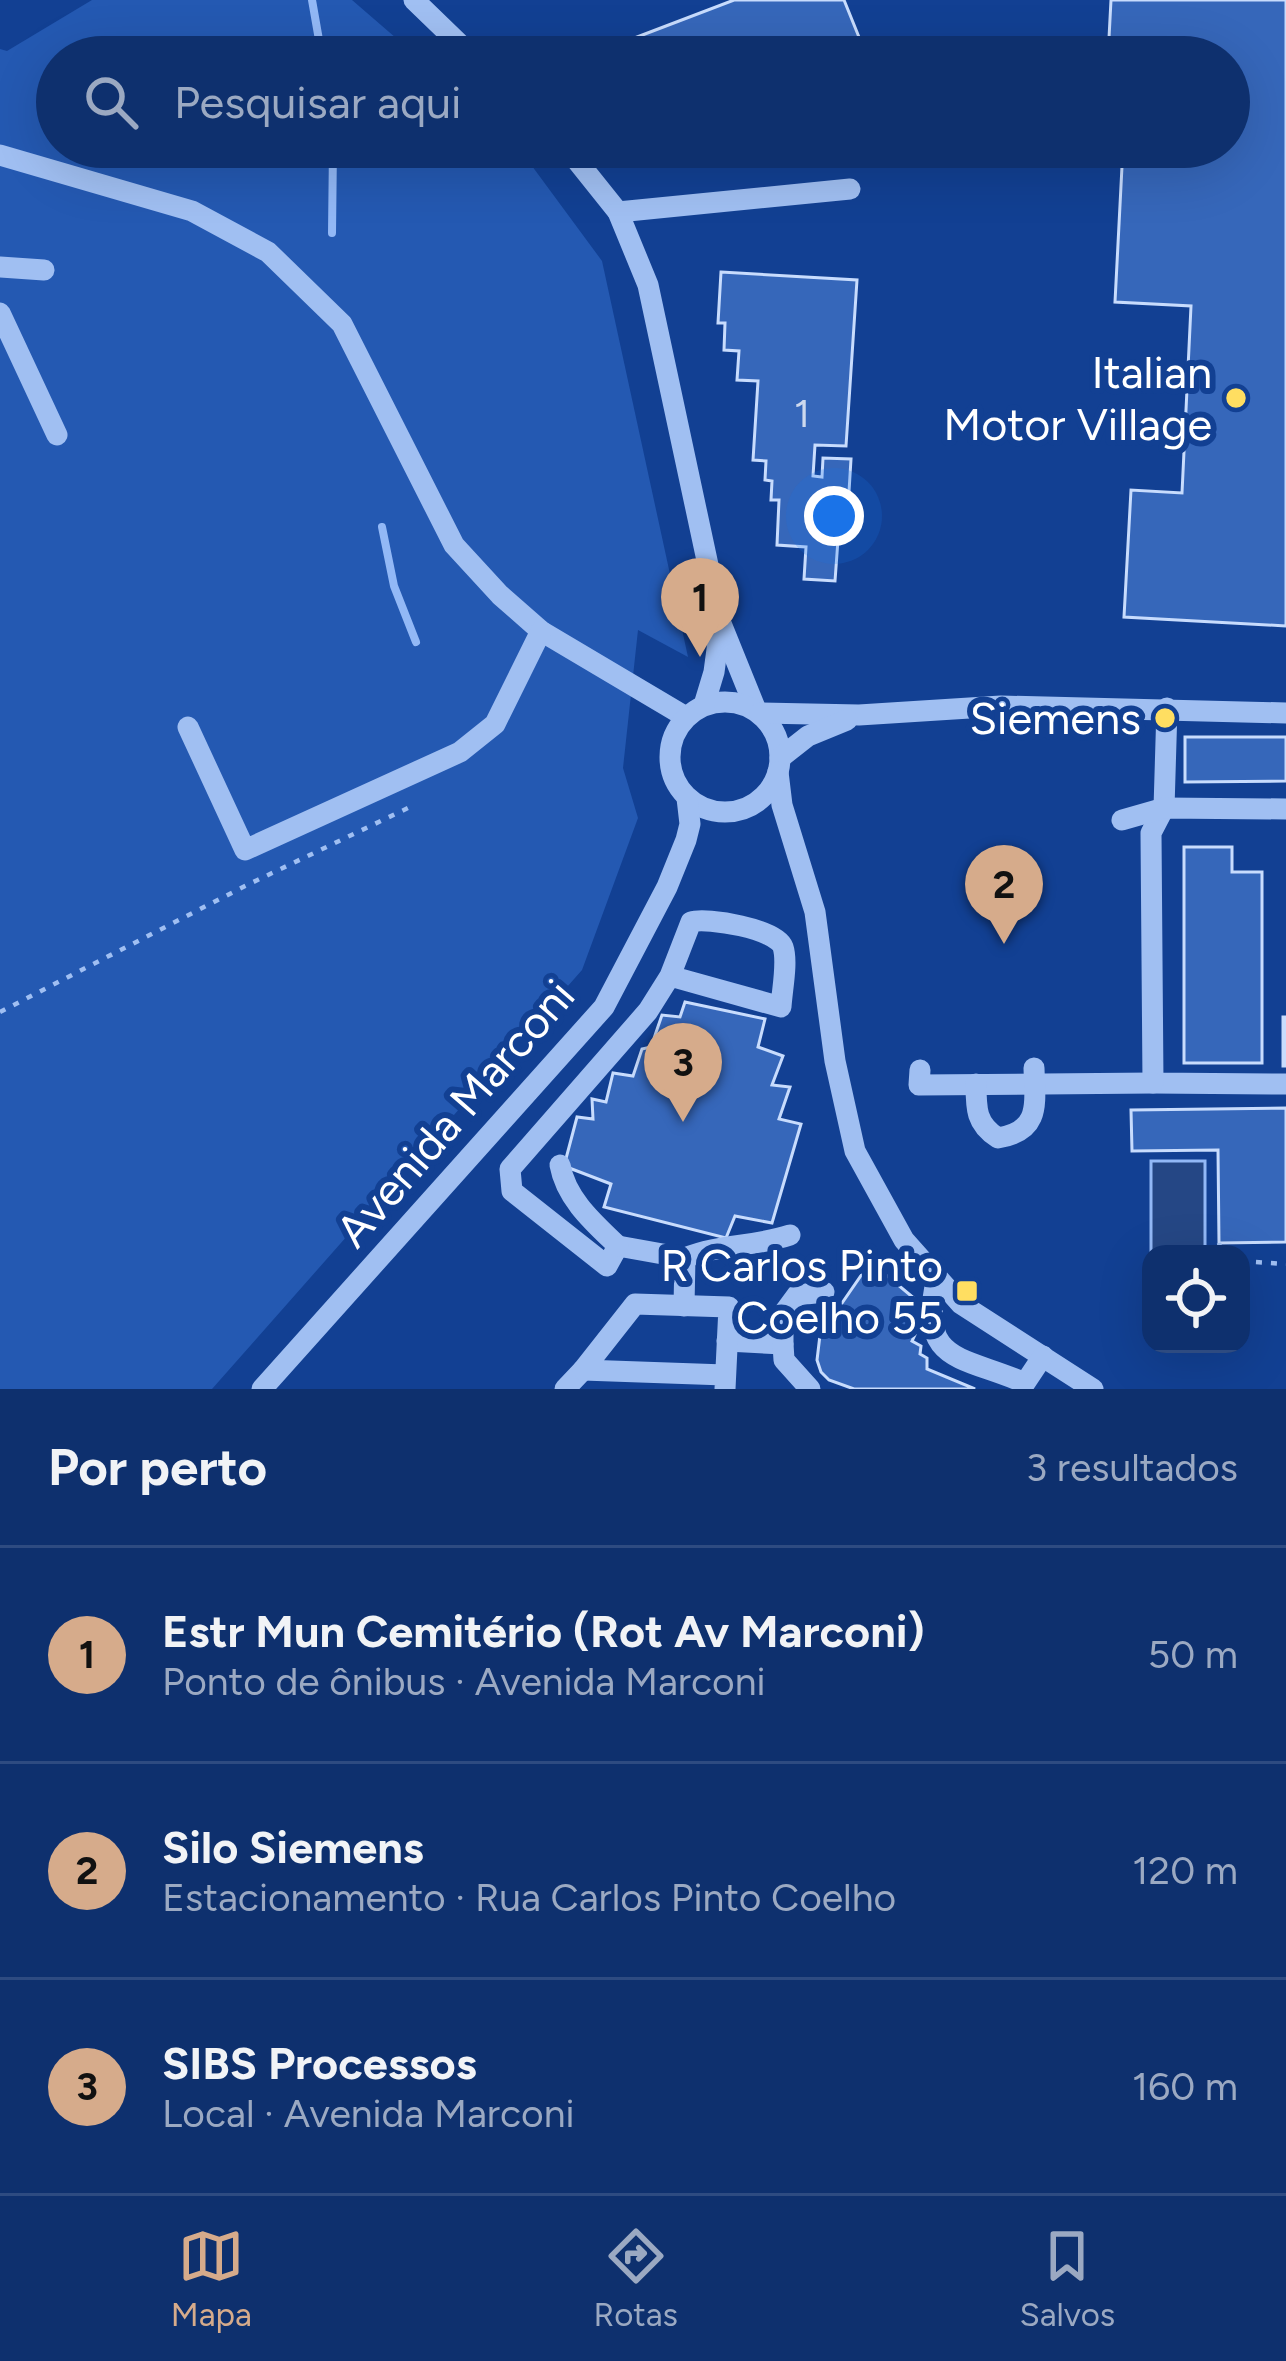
<!DOCTYPE html>
<html lang="pt">
<head>
<meta charset="utf-8">
<style>
	:root { --surface:#0e306e; --page:#1c3c76; --text:#f1f3f6; --muted:#9ba9c2; --line:#2e4b81; --accent:#d6ab8b }
	body { margin:0; font-family:Figtree,sans-serif; background:var(--page); color:var(--text) }
	.controls { position:absolute; right:36px; bottom:36px; display:grid; overflow:hidden; border-radius:24px; box-shadow:0 12px 48px #0002 }
	.controls button { width:108px; height:108px; display:grid; place-items:center; padding:0; border:0; border-bottom:3px solid var(--line); background:var(--surface); color:var(--text); font:60px sans-serif }
	.you { position:absolute; left:834px; top:516px; width:42px; height:42px; margin:-30px; border:9px solid #fff; border-radius:50%; background:#1a73e8; box-shadow:0 0 0 18px #1a73e833 }
	.badge { display:grid; place-items:center; width:78px; height:78px; border-radius:50%; background:var(--accent); color:#111; font-size:39px; font-weight:700 }
	.pin { position:absolute; translate:-50% -99px; filter:drop-shadow(0 3px 6px #0008) }
	.pin::after { content:''; position:absolute; top:63px; width:42px; height:36px; background:inherit; clip-path:polygon(0 0,100% 0,50% 100%) }
	.list { margin:0; padding:0; list-style:none }
	h2 { display:flex; justify-content:space-between; align-items:center; height:156px; margin:0; padding:0 48px; font-size:51px }
	h2 small { font-size:39px; font-weight:400; color:var(--muted) }
	.list li { display:grid; grid-template-columns:78px 1fr auto; gap:36px; align-items:center; box-sizing:border-box; height:216px; padding:0 48px; border-top:3px solid var(--line) }
	.list b { display:block; font-size:45px; white-space:nowrap }
	.list p { margin:0; font-size:39px; white-space:nowrap; color:var(--muted) }
	.list em { font-size:39px; font-style:normal; color:var(--muted) }
	.icon { flex:none; width:66px; height:66px; fill:none; stroke:currentColor; stroke-width:2; stroke-linecap:round; stroke-linejoin:round }
	.map { position:relative; flex:none; width:1286px; height:1389px; overflow:hidden }
	.search { position:absolute; background:var(--surface); box-shadow:0 12px 48px #0002; left:36px; right:36px; top:36px; height:132px; display:flex; align-items:center; gap:30px; box-sizing:border-box; padding:0 42px; border-radius:66px; color:var(--muted); font-size:45px }
	.sheet { height:804px; background:var(--surface) }
	nav { display:flex; justify-content:space-around; align-items:center; box-sizing:border-box; height:168px; border-top:3px solid var(--line); background:var(--surface); font-size:33px; color:var(--muted) }
	nav a { display:grid; justify-items:center; gap:6px }
	nav .on { color:var(--accent) }
	.map>svg:first-child { display:block }
	.green { fill:#2459b2 }
	.water { fill:#254785; stroke:#92b8f6; stroke-width:3 }
	.lines { fill:none; stroke-linecap:round; stroke-linejoin:round }
	.stream { stroke:#92b8f6; stroke-width:8 }
	.building { fill:#3667ba; stroke:#c8dcfd; stroke-width:3 }
	.path { stroke:#a0bff2; stroke-width:4.5; stroke-dasharray:6 9; stroke-linecap:butt }
	.minor { stroke:#a0bff2; stroke-width:21 }
	.minor-bridge { stroke:#a0bff2; stroke-width:21 }
	.poi-dot { fill:#ffde61; stroke:#124093; stroke-width:4.5 }
	.labels { text-anchor:middle; dominant-baseline:central; stroke-width:12; stroke-linejoin:round; paint-order:stroke }
	.number-label { font-size:39px; fill:#cdd9ee }
	.poi-label { font-size:45px; fill:#fff; stroke:#124093; text-anchor:end }
	.street-label { font-size:45px; fill:#fff; stroke:#124093 }
</style>
</head>
<body>
<div class="map">
<svg width="1286" height="1389" viewBox="0 0 1286 1389">
	<rect width="100%" height="100%" fill="#124093"/>
	<polygon class="green" points="92,0 352,0 418,57 57,57 57,147 518,147 602,261 688,657 638,630 623,768 638,818 582,970 212,1389 0,1389 0,49 7,51"/>
	<polygon class="water" points="1151,1161 1205,1161 1205,1254 1151,1254 1151,1263"/>
	<g class="lines">
		<g class="stream">
			<polyline points="312,0 322,57"/>
			<polyline points="332,233 333,147"/>
			<polyline points="382,527 394,586 416,642"/>
		</g>
	</g>
	<g class="building">
		<polygon points="734,0 844,0 867,57 629,57 624,42"/>
		<polygon points="1111,0 1286,0 1286,626 1124,617 1131,490 1182,493 1191,306 1115,302 1123,147 1229,147 1229,57 1108,57"/>
		<polygon points="1004,44 1004,57 951,57 951,45"/>
		<polygon points="721,272 857,280 846,446 815,445 813,476 822,477 823,458 851,459 848,508 824,507 823,525 839,526 835,581 804,579 806,547 777,545 779,500 771,500 772,481 765,480 766,461 753,460 758,381 737,380 739,351 724,350 725,323 718,323"/>
		<polygon points="1185,737 1286,737 1286,781 1185,782"/>
		<polygon points="1184,847 1232,847 1232,872 1262,872 1262,1063 1184,1063"/>
		<polygon points="685,1002 765,1019 758,1047 783,1056 772,1085 790,1087 779,1119 801,1124 772,1223 735,1216 726,1238 604,1207 611,1184 564,1166 577,1117 593,1119 592,1099 606,1102 613,1073 633,1076 642,1049 651,1047 662,1015 680,1017"/>
		<rect x="1283" y="1017" width="3" height="49"/>
		<polygon points="1286,1108 1286,1242 1219,1243 1218,1150 1132,1151 1131,1110"/>
		<polygon points="862,1255 927,1309 912,1341 921,1346 920,1354 927,1358 927,1369 975,1389 854,1389 829,1380 821,1372 817,1360 820,1335 862,1274"/>
	</g>
	<g class="lines">
		<g class="path">
			<polyline points="0,1012 245,886 408,808 409,802"/>
			<polyline points="1219,1243 1222,1254"/>
			<polyline points="1241,1261 1286,1264"/>
		</g>
		<g class="minor">
			<polyline points="414,0 473,57"/>
			<polyline points="566,147 618,212 648,285 720,621 756,710"/>
			<polyline points="0,155 192,211 268,252 342,324 454,545 500,595 541,631 686,717"/>
			<polyline points="618,212 850,189"/>
			<polyline points="0,267 44,270"/>
			<polyline points="0,313 57,435"/>
			<circle cx="725" cy="757" r="55"/>
			<polyline points="704,705 714,672 720,627"/>
			<polyline points="1167,708 1164,808 1151,833 1153,1083 1286,1084"/>
			<polyline points="760,713 859,715 1001,706 1286,713"/>
			<polyline points="188,727 245,850 460,752 495,724 541,631"/>
			<polyline points="780,758 808,736 847,720"/>
			<polyline points="778,772 782,805 815,912 835,1061 855,1151 904,1240 961,1304 1093,1389"/>
			<polyline points="1122,820 1164,808 1286,809"/>
			<path d="M670,976L691,922C707,917 777,929 783,947C788,962 782,990 781,1007L670,976L648,1011L510,1169L512,1191L607,1266L618,1246L685,1258L684,1306"/>
			<polyline points="920,1070 919,1085 1153,1083"/>
			<path d="M560,1165C566,1199 594,1223 618,1246"/>
			<path d="M685,1258C719,1244 754,1247 790,1235"/>
			<path d="M937,1277C917,1364 961,1355 1025,1383L1043,1356"/>
			<polyline points="727,1341 783,1344 783,1314 797,1295 824,1292"/>
			<polyline points="783,1344 784,1360 810,1389"/>
			<polyline points="262,1389 604,1007 667,887 686,840 690,824 687,798"/>
			<polyline points="565,1389 583,1370"/>
			<polyline points="725,1389 729,1307 635,1304 583,1370 725,1375"/>
		</g>
		<path class="minor-bridge" d="M976,1084C976,1109 976,1124 998,1138C1041,1131 1035,1104 1034,1068"/>
	</g>
	<g class="poi-dot">
		<circle cx="1236" cy="398" r="12"/>
		<circle cx="1165" cy="718" r="12"/>
		<rect x="955" y="1279" width="24" height="24" rx="6"/>
	</g>
	<g class="labels">
		<g class="number-label">
			<text x="802" y="413">1</text>
		</g>
		<g class="poi-label">
			<text x="1212" y="372">Italian<tspan x="1212" dy="52">Motor Village</tspan></text>
			<text x="1141" y="718">Siemens</text>
			<text x="943" y="1265">R Carlos Pinto<tspan x="943" dy="52">Coelho 55</tspan></text>
		</g>
		<g class="street-label">
			<text transform="translate(455 1113) rotate(-49)">Avenida Marconi</text>
		</g>
	</g>
</svg>
<div class="controls">
<button><svg class="icon" aria-label="locate" viewBox="0 0 24 24"><circle cx="12" cy="12" r="6"/><path d="M12 2v4M12 18v4M2 12h4M18 12h4"/></svg></button>
</div>
<div class="you"></div>
<div class="pin badge" style="left:700px;top:657px">1</div>
<div class="pin badge" style="left:1004px;top:944px">2</div>
<div class="pin badge" style="left:683px;top:1122px">3</div>
<div class="search"><svg class="icon" aria-label="search" viewBox="0 0 24 24"><circle cx="10" cy="10" r="6"/><path d="M15 15l6 6"/></svg>Pesquisar aqui</div>
</div>
<section class="sheet">
<h2>Por perto<small>3 resultados</small></h2>
<ul class="list">
<li><span class="badge">1</span><div><b>Estr Mun Cemitério (Rot Av Marconi)</b><p>Ponto de ônibus · Avenida Marconi</p></div><em>50 m</em></li>
<li><span class="badge">2</span><div><b>Silo Siemens</b><p>Estacionamento · Rua Carlos Pinto Coelho</p></div><em>120 m</em></li>
<li><span class="badge">3</span><div><b>SIBS Processos</b><p>Local · Avenida Marconi</p></div><em>160 m</em></li>
</ul>
</section>
<nav>
<a class="on"><svg class="icon" aria-label="map" viewBox="0 0 24 24"><path d="M3 6l6-2 6 2 6-2v14l-6 2-6-2-6 2zM9 4v14M15 6v14"/></svg>Mapa</a>
<a><svg class="icon" aria-label="directions" viewBox="0 0 24 24"><path d="M12 3l9 9-9 9-9-9zM9 14v-3h6M13 9l2 2-2 2"/></svg>Rotas</a>
<a><svg class="icon" aria-label="saved" viewBox="0 0 24 24"><path d="M7 4h10v16l-5-4-5 4z"/></svg>Salvos</a>
</nav>
</body>
</html>
